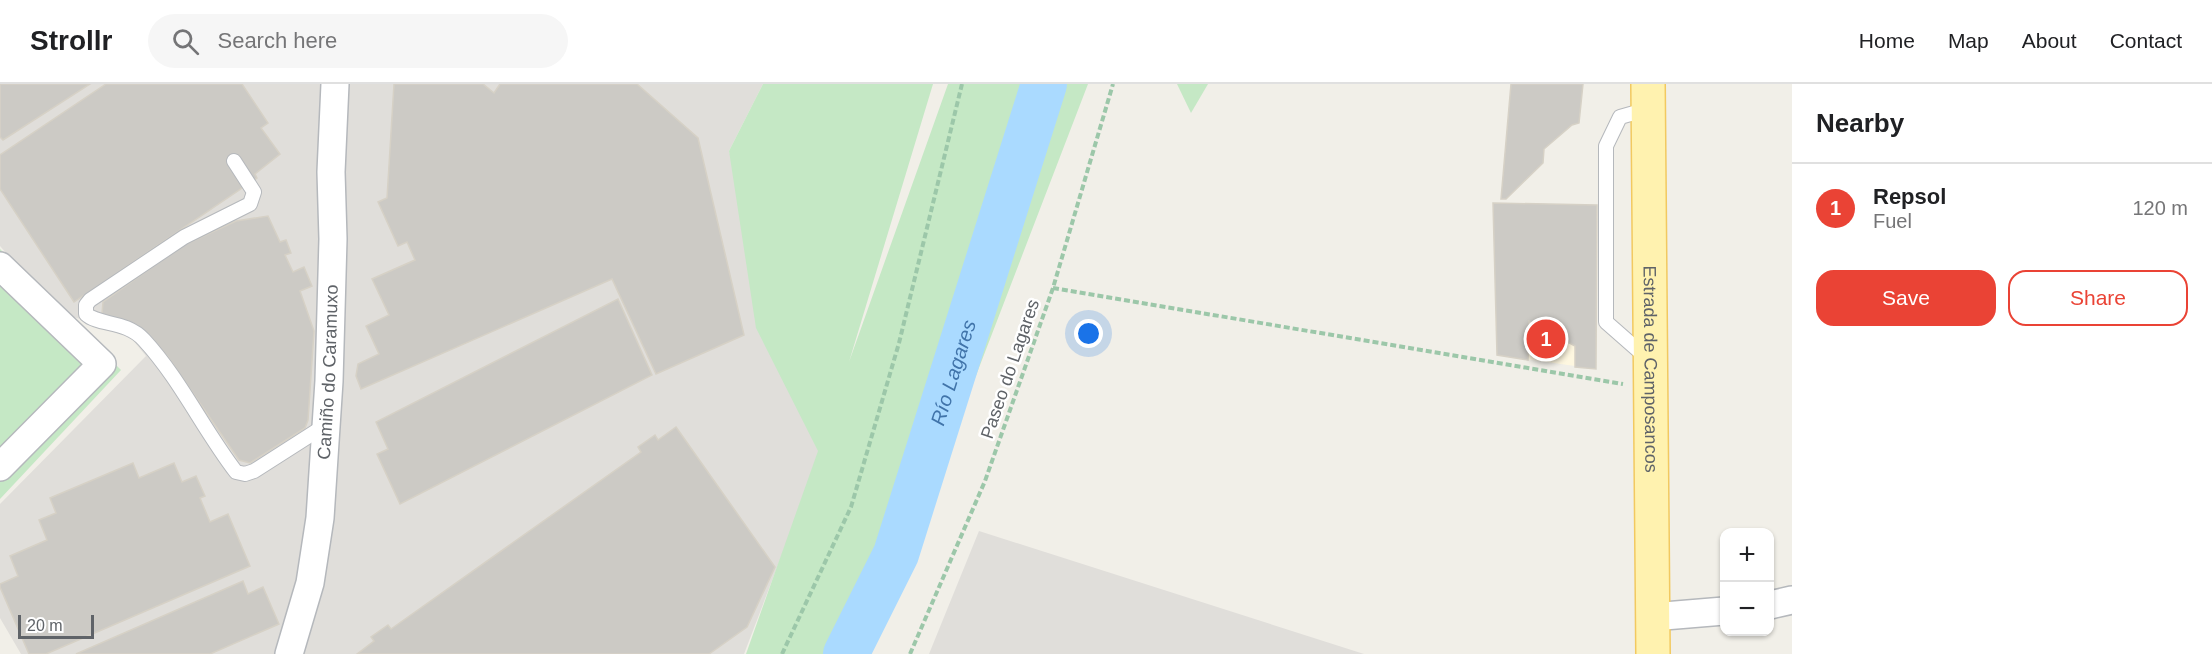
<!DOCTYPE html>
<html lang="en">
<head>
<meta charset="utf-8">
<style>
	:root { --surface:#fff; --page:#f6f6f6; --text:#202124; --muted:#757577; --line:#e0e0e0; --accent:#ea4335 }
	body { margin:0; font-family:Helvetica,sans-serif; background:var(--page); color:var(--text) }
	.controls { position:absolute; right:18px; bottom:18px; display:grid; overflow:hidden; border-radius:12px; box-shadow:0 2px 4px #0004 }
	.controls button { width:54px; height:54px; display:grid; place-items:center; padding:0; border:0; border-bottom:2px solid var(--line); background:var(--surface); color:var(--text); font:30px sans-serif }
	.scale { position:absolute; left:18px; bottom:15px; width:76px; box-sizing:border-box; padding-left:6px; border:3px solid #5f6368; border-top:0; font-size:16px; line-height:21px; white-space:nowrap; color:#5f6368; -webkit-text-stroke:4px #fff; paint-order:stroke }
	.you { position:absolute; left:1089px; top:250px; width:21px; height:21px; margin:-15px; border:4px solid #fff; border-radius:50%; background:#1a73e8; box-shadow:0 0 0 9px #1a73e833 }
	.badge { display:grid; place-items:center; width:39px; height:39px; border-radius:50%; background:var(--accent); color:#fff; font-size:20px; font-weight:700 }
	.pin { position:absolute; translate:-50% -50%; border:3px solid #fff; box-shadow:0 2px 6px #0006 }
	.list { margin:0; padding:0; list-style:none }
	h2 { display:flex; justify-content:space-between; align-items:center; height:78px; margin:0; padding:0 24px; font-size:26px }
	h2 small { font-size:20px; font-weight:400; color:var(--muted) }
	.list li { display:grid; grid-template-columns:39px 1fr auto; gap:18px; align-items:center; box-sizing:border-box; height:90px; padding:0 24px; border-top:2px solid var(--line) }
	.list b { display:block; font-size:22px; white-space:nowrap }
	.list p { margin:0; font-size:20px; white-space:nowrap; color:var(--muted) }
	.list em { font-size:20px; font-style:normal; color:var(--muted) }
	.actions { display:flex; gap:12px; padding:18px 24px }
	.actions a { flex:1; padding:14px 0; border:2px solid var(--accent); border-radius:18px; text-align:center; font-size:21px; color:var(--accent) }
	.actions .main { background:var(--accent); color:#fff }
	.icon { flex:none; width:33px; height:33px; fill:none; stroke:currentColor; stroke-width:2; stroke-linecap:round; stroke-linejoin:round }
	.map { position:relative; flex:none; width:1792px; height:570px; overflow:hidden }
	header { display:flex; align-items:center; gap:36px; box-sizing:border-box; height:84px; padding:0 30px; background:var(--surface); border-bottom:2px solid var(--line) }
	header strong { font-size:28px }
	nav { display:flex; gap:33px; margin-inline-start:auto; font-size:21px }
	.search { width:420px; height:54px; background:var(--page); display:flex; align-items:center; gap:15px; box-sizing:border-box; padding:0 21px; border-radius:33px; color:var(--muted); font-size:22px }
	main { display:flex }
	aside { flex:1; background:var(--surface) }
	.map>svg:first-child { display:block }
	.commercial { fill:#fef7e0 }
	.industrial { fill:#e0deda }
	.green { fill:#c5e8c5 }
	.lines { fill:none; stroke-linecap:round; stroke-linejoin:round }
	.river { stroke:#aadaff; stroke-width:46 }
	.building { fill:#cccac5; stroke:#d6d1c6; stroke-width:1.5 }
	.lane-casing { stroke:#b5b8bc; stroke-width:16 }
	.street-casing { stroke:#b5b8bc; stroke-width:30 }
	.primary-casing { stroke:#f2c960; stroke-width:36 }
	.path { stroke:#9cc7a9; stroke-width:4; stroke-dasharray:6 3; stroke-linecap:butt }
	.lane { stroke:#fff; stroke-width:14 }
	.street { stroke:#fff; stroke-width:27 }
	.primary { stroke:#fff2af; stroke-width:33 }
	.labels { text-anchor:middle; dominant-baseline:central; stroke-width:5; stroke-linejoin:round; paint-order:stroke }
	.street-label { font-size:18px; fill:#5f6368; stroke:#fff }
	.water-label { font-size:20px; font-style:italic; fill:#4174aa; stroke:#fff }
</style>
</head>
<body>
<header>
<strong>Strollr</strong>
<div class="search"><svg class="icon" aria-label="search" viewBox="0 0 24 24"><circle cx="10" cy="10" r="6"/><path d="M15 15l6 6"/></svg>Search here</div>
<nav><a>Home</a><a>Map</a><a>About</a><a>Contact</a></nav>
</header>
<main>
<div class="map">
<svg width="1792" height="570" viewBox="0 0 1792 570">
	<rect width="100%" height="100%" fill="#f1efe8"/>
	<polygon class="commercial" points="1495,221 1597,238 1596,285 1497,271"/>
	<g class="industrial">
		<polygon points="0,0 763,0 729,67 820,371 744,570 21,570 0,534 0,420 146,272 127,249 60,229 0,162"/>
		<polygon points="979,447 1364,570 929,570"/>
	</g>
	<g class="green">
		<polygon points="763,0 933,0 849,278 948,0 1088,0 869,570 746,570 818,367 756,244 729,67"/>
		<polygon points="1177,0 1208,0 1191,29"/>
		<polygon points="0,165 121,286 0,415"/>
	</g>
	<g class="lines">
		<path class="river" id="s1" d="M846,570L896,470L1044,0"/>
	</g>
	<g class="building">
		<polygon points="0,0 90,0 3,56 0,53"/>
		<polygon points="106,0 242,0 268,39 261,44 280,70 255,90 257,94 74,218 0,105 0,71"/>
		<polygon points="394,0 483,0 494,9 500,0 637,0 698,54 744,251 656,290 612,195 361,305 356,292 358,280 379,270 366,242 389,231 372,195 415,176 407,158 398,162 378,118 387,114"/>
		<polygon points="1511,0 1583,0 1579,39 1572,41 1544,65 1543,79 1506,115 1501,115"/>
		<polygon points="1493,119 1597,121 1596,285 1575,283 1575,262 1529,237 1528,276 1497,271"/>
		<polygon points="268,132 280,158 286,156 291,169 285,171 293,188 304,183 312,202 300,207 314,247 308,336 305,344 250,379 239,376 168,273 137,241 102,230 103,218 182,162 236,137"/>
		<polygon points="618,215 652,291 400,420 377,370 388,365 376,338"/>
		<polygon points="676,343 775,483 747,543 709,570 357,570 374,557 371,553 388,541 391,545 641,368 638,363 655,351 658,356"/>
		<polygon points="133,379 139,394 174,379 182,398 196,392 205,412 200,414 210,438 228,430 250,482 46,570 29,570 0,503 0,500 18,492 10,472 47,456 39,436 56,429 50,414"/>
		<polygon points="243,497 248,510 263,503 279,540 210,570 76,570"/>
	</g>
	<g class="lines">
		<g class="lane-casing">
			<g id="lane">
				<path d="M234,77L254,108L250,120L184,153L90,216L86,221V230C99,242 126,236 144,256C180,295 203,345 236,388L245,390L254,387L326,341"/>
				<polyline points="1647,274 1606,238 1606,62 1620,33 1648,25"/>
			</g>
		</g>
		<g class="street-casing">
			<g id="street">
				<polyline points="0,182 102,280 0,383"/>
				<polyline points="1770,521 1792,516"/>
				<polyline points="1652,533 1724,527"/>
				<path id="s2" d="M289,570L310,499L320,434L329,297L333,155L331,88L335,0"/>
			</g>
		</g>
		<g class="primary-casing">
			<g id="primary">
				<path id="s3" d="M1648,0L1653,570"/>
			</g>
		</g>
		<g class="path">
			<polyline points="1053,204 1623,300"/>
			<polyline points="782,570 851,423 899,259 962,0"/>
			<polyline points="910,570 985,397 1053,204 1113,0"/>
		</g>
		<use href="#lane" class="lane"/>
		<use href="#street" class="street"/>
		<use href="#primary" class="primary"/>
	</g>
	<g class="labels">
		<g class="street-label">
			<text transform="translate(1010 285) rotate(-71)">Paseo do Lagares</text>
			<text stroke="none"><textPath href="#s3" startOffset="285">Estrada de Camposancos</textPath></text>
			<text stroke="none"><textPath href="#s2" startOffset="286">Camiño do Caramuxo</textPath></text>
		</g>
		<g class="water-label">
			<text stroke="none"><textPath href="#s1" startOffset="302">Río Lagares</textPath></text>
		</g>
	</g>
</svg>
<div class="controls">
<button>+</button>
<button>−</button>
</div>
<div class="scale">20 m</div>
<div class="you"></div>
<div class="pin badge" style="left:1546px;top:255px">1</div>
</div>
<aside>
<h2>Nearby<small></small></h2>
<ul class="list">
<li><span class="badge">1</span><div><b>Repsol</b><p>Fuel</p></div><em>120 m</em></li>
</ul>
<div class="actions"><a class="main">Save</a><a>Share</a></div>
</aside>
</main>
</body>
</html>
